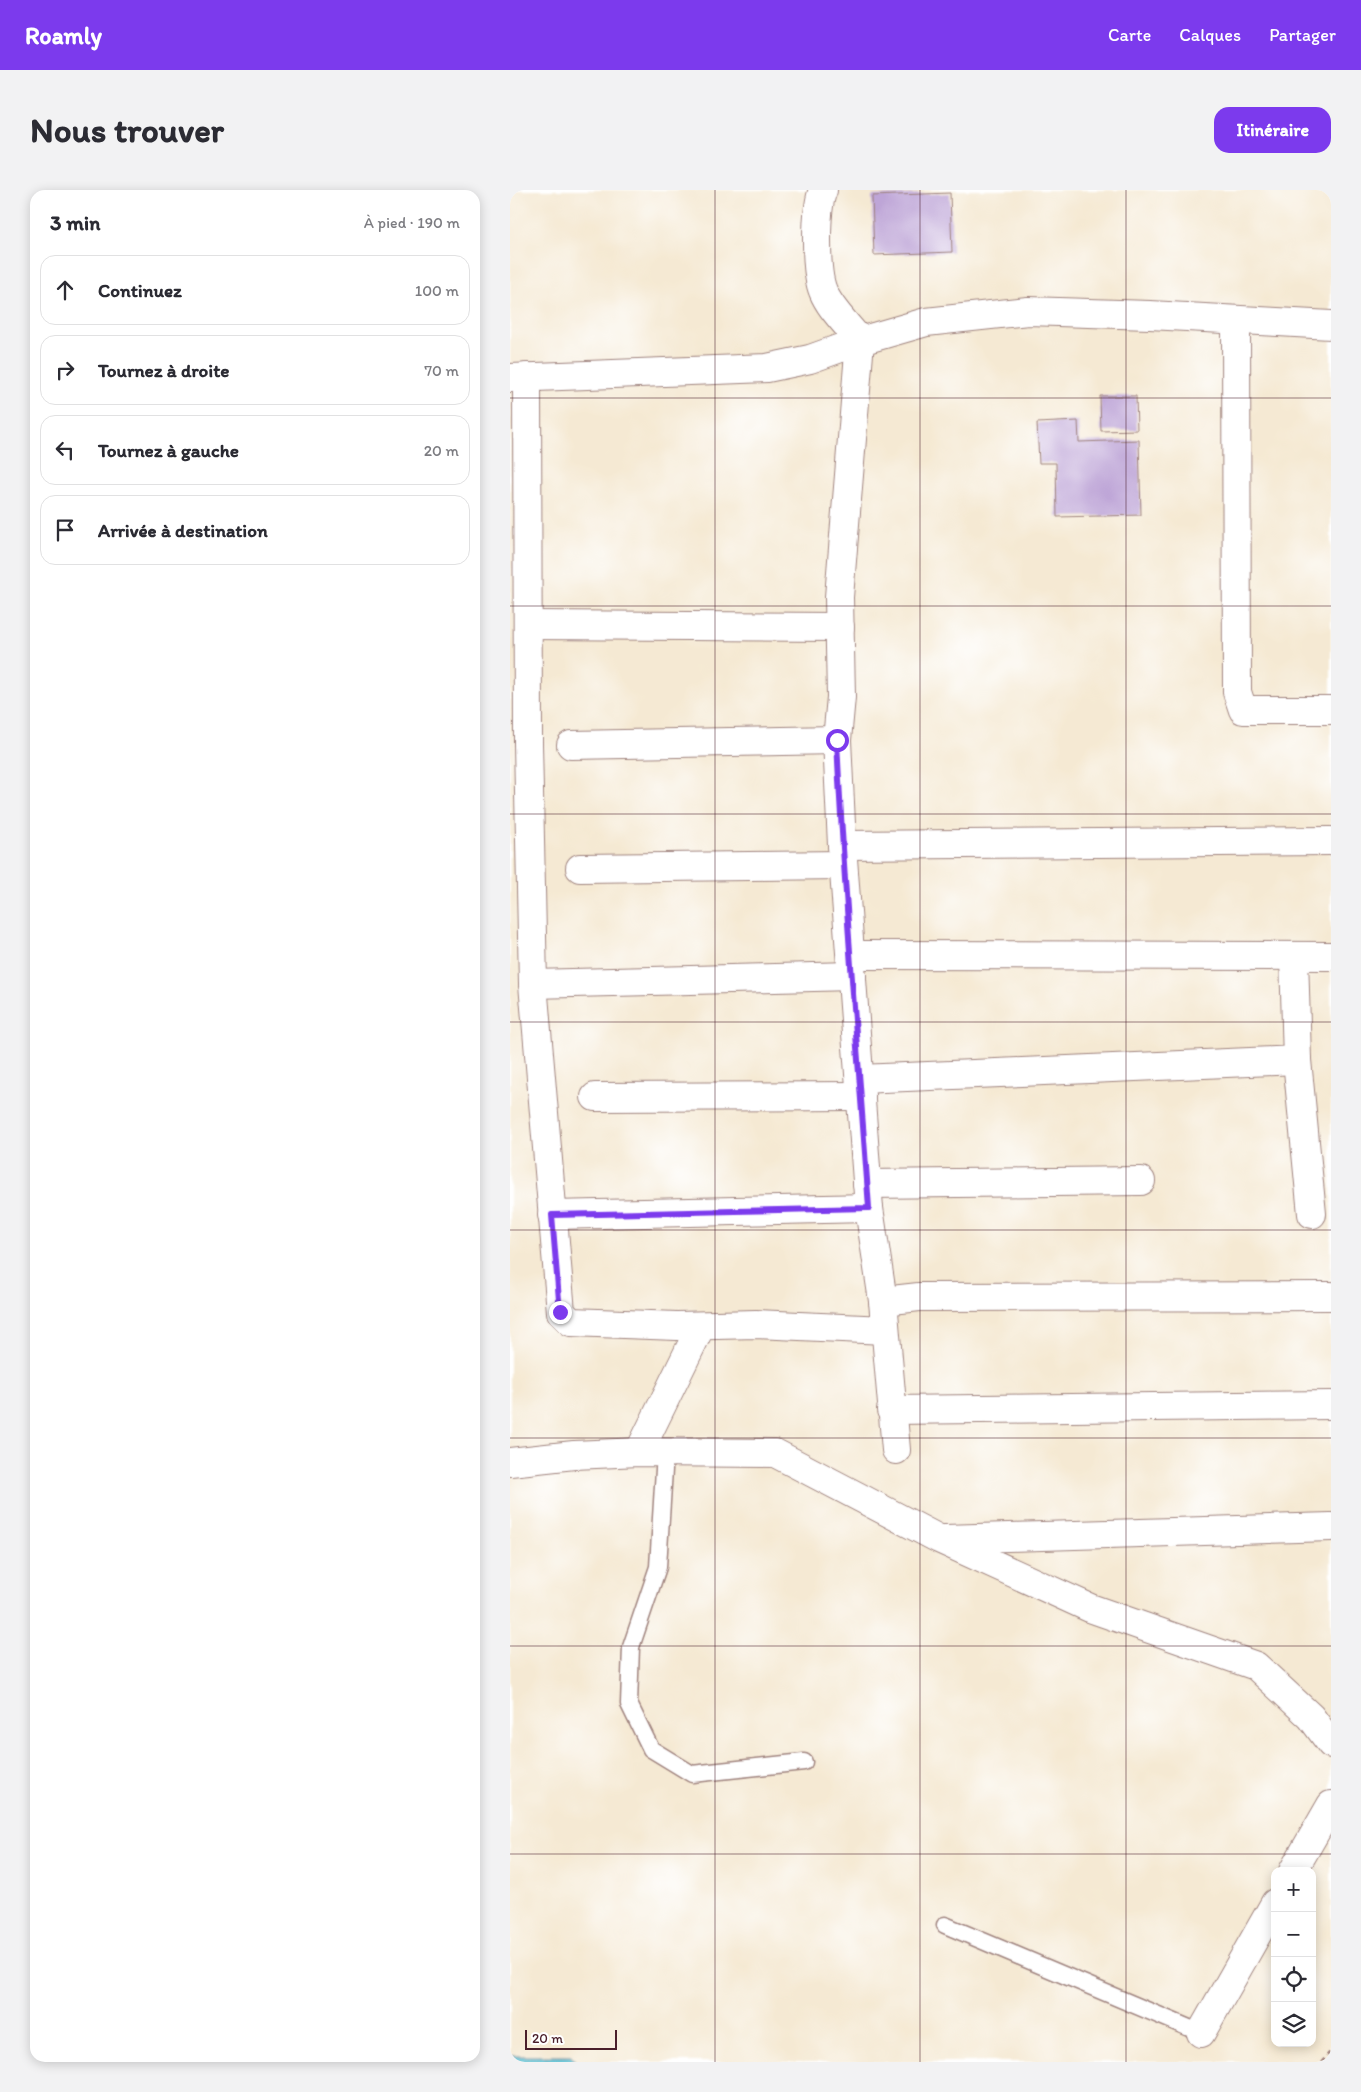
<!DOCTYPE html>
<html lang="fr">
<head>
<meta charset="utf-8">
<style>
	:root { --surface:#fff; --page:#f2f2f3; --text:#2b2b33; --muted:#7c7c81; --line:#e1e1e2; --accent:#7c3aed }
	body { margin:0; font-family:Itim,sans-serif; background:var(--page); color:var(--text) }
	.controls { position:absolute; right:15px; bottom:15px; display:grid; overflow:hidden; border-radius:10px; box-shadow:0 2px 12px #0003 }
	.controls button { width:45px; height:45px; display:grid; place-items:center; padding:0; border:0; border-bottom:1px solid var(--line); background:var(--surface); color:var(--text); font:25px sans-serif }
	.scale { position:absolute; left:15px; bottom:12px; width:92px; box-sizing:border-box; padding-left:5px; border:2px solid #4a1f2b; border-top:0; font-size:14px; line-height:18px; white-space:nowrap; color:#4a1f2b; -webkit-text-stroke:4px #fff; paint-order:stroke }
	.stop { position:absolute; width:15px; height:15px; margin:-11px; border:4px solid #7c3aed; border-radius:50%; background:#fff }
	.stop.end { background:#7c3aed; border-color:#fff; box-shadow:0 1px 5px #0008 }
	.list { margin:0; padding:0; list-style:none }
	h2 { display:flex; justify-content:space-between; align-items:center; height:65px; margin:0; padding:0 20px; font-size:21px }
	h2 small { font-size:16px; font-weight:400; color:var(--muted) }
	.list li { display:grid; grid-template-columns:32px 1fr auto; gap:15px; align-items:center; box-sizing:border-box; height:70px; margin:0 10px 10px; padding:0 10px; border:1px solid var(--line); border-radius:15px }
	.list b { display:block; font-size:19px; white-space:nowrap }
	.list em { font-size:16px; font-style:normal; color:var(--muted) }
	.icon { flex:none; width:28px; height:28px; fill:none; stroke:currentColor; stroke-width:2; stroke-linecap:round; stroke-linejoin:round }
	.map { position:relative; flex:none; width:821px; height:1872px; overflow:hidden; border-radius:15px }
	header { display:flex; align-items:center; gap:30px; box-sizing:border-box; height:70px; padding:0 25px; background:var(--accent); color:#fff }
	header strong { font-size:24px }
	nav { display:flex; gap:28px; margin-inline-start:auto; font-size:18px }
	.intro { display:flex; align-items:center; justify-content:space-between; box-sizing:border-box; height:120px; padding:0 30px }
	h1 { margin:0; font-size:35px }
	.button { padding:12px 22px; border-radius:15px; background:var(--accent); color:#fff; font-size:18px; font-weight:700 }
	main { display:flex; gap:30px; padding:0 30px }
	aside { flex:1; background:var(--surface); border-radius:15px; box-shadow:0 2px 12px #0003 }
	.map>svg:first-child { display:block }
	.water { fill:#56bfd2; stroke:#506f7e }
	.building { fill:#bea5d7 }
	.lines { fill:none; stroke-linecap:round; stroke-linejoin:round }
	.lane-casing { stroke:#a0847f; stroke-width:19 }
	.street-casing { stroke:#a0847f; stroke-width:30 }
	.path { stroke:#a0847f; stroke-width:3; stroke-dasharray:4 4; stroke-linecap:butt }
	.lane { stroke:#fff; stroke-width:16 }
	.street { stroke:#fff; stroke-width:28 }
	.route { stroke:#7c3aed; stroke-width:6 }
	.grid { fill:none; stroke:#4a1f2b; stroke-width:1; stroke-opacity:0.55 }
</style>
</head>
<body>
<header>
<strong>Roamly</strong>
<nav><a>Carte</a><a>Calques</a><a>Partager</a></nav>
</header>
<div class="intro"><h1>Nous trouver</h1><a class="button">Itinéraire</a></div>
<main>
<aside>
<h2>3 min<small>À pied · 190 m</small></h2>
<ul class="list">
<li><svg class="icon" aria-label="ahead" viewBox="0 0 24 24"><path d="M12 20V5M6 11l6-6 6 6"/></svg><div><b>Continuez</b></div><em>100 m</em></li>
<li><svg class="icon" aria-label="right" viewBox="0 0 24 24"><path d="M7 20v-9h11M14 6l5 5-5 5"/></svg><div><b>Tournez à droite</b></div><em>70 m</em></li>
<li><svg class="icon" aria-label="left" viewBox="0 0 24 24"><path d="M17 20v-9H6M10 6l-5 5 5 5"/></svg><div><b>Tournez à gauche</b></div><em>20 m</em></li>
<li><svg class="icon" aria-label="arrive" viewBox="0 0 24 24"><path d="M6 21V4h12l-3 4 3 4H6"/></svg><div><b>Arrivée à destination</b></div></li>
</ul>
</aside>
<div class="map">
<svg width="821" height="1872" viewBox="0 0 821 1872">
	<rect width="100%" height="100%" fill="#fff"/>
	<filter id="ink" filterUnits="userSpaceOnUse"><feTurbulence type="fractalNoise" baseFrequency=".02" numOctaves="2"/><feDisplacementMap in="SourceGraphic" scale="10" xChannelSelector="R" yChannelSelector="G"/><feConvolveMatrix kernelMatrix="1 2 1 2 8 2 1 2 1" color-interpolation-filters="sRGB"/></filter>
	<filter id="wash" filterUnits="userSpaceOnUse"><feTurbulence type="fractalNoise" baseFrequency=".0096" numOctaves="4" result="noise"/><feDisplacementMap in="SourceGraphic" scale="20" xChannelSelector="R" yChannelSelector="G"/><feGaussianBlur stdDeviation="1.12" result="paint"/><feColorMatrix in="noise" values="0 0 0 0 0 0 0 0 0 0 0 0 0 0 0 0 0 1.4 0 .05"/><feComposite in="paint" operator="in"/></filter>
	<g filter="url(#wash)">
		<rect width="100%" height="100%" fill="#f5e9d3"/>
		<polygon class="water" points="0,1866 61,1866 66,1872 0,1872"/>
		<g id="blocks">
			<g class="building">
				<polygon points="440,3 442,62 364,65 362,6"/>
				<polygon points="590,206 626,206 627,240 591,241"/>
				<polygon points="568,231 569,252 629,250 631,325 547,327 546,273 529,273 527,233"/>
			</g>
		</g>
	</g>
	<g filter="url(#ink)">
		<use href="#blocks" fill-opacity="0" stroke="#a0847f" stroke-width="1"/>
		<g class="lines">
			<g class="lane-casing">
				<g id="lane">
					<polyline points="155,1263 148,1377 121,1457 119,1514 141,1559 182,1584 294,1572"/>
					<polyline points="435,1735 691,1843"/>
				</g>
			</g>
			<g class="street-casing">
				<g id="street">
					<path d="M313,0C305,19 305,82 313,101C320,119 338,135 350,151L416,132L518,121L640,125L821,135"/>
					<polyline points="726,130 727,502 733,520 821,520"/>
					<polyline points="17,187 18,553 23,794 51,1122 61,1132 167,1136 246,1134 375,1140"/>
					<polyline points="0,188 257,178 300,169 350,151 329,407 331,507 327,550 332,655 359,1018 373,1111 386,1260"/>
					<polyline points="18,435 330,437"/>
					<polyline points="61,555 327,550"/>
					<polyline points="332,655 821,651"/>
					<polyline points="70,678 333,675"/>
					<polyline points="341,765 821,766"/>
					<polyline points="784,766 787,870 802,1024"/>
					<polyline points="23,794 342,786"/>
					<polyline points="350,889 787,870"/>
					<polyline points="85,907 351,906"/>
					<polyline points="357,994 631,991"/>
					<polyline points="42,1025 359,1018"/>
					<polyline points="373,1111 409,1107 821,1106"/>
					<polyline points="381,1220 821,1215"/>
					<polyline points="129,1262 191,1136"/>
					<polyline points="0,1272 64,1265 129,1262 265,1263 429,1349 580,1418 746,1476 801,1527 821,1554"/>
					<polyline points="435,1349 821,1337"/>
					<polyline points="783,1681 821,1615"/>
					<polyline points="691,1843 765,1713"/>
				</g>
			</g>
			<polyline class="path" points="812,1872 821,1861"/>
			<use href="#lane" class="lane"/>
			<use href="#street" class="street"/>
		</g>
	</g>
	<g class="lines" filter="url(#ink)">
		<path class="route" d="M50,1122L42,1025L359,1018C348,862 334,706 327,550"/>
	</g>
	<path class="grid" d="M205,0V1872M410,0V1872M616,0V1872M0,208H821M0,416H821M0,624H821M0,832H821M0,1040H821M0,1248H821M0,1456H821M0,1664H821"/>
</svg>
<div class="controls">
<button>+</button>
<button>−</button>
<button><svg class="icon" aria-label="locate" viewBox="0 0 24 24"><circle cx="12" cy="12" r="6"/><path d="M12 2v4M12 18v4M2 12h4M18 12h4"/></svg></button>
<button><svg class="icon" aria-label="layers" viewBox="0 0 24 24"><path d="M12 4l9 5-9 5-9-5zM3 14l9 5 9-5"/></svg></button>
</div>
<div class="scale">20 m</div>
<div class="stop" style="left:327px;top:550px"></div>
<div class="stop end" style="left:50px;top:1122px"></div>
</div>
</main>
</body>
</html>
